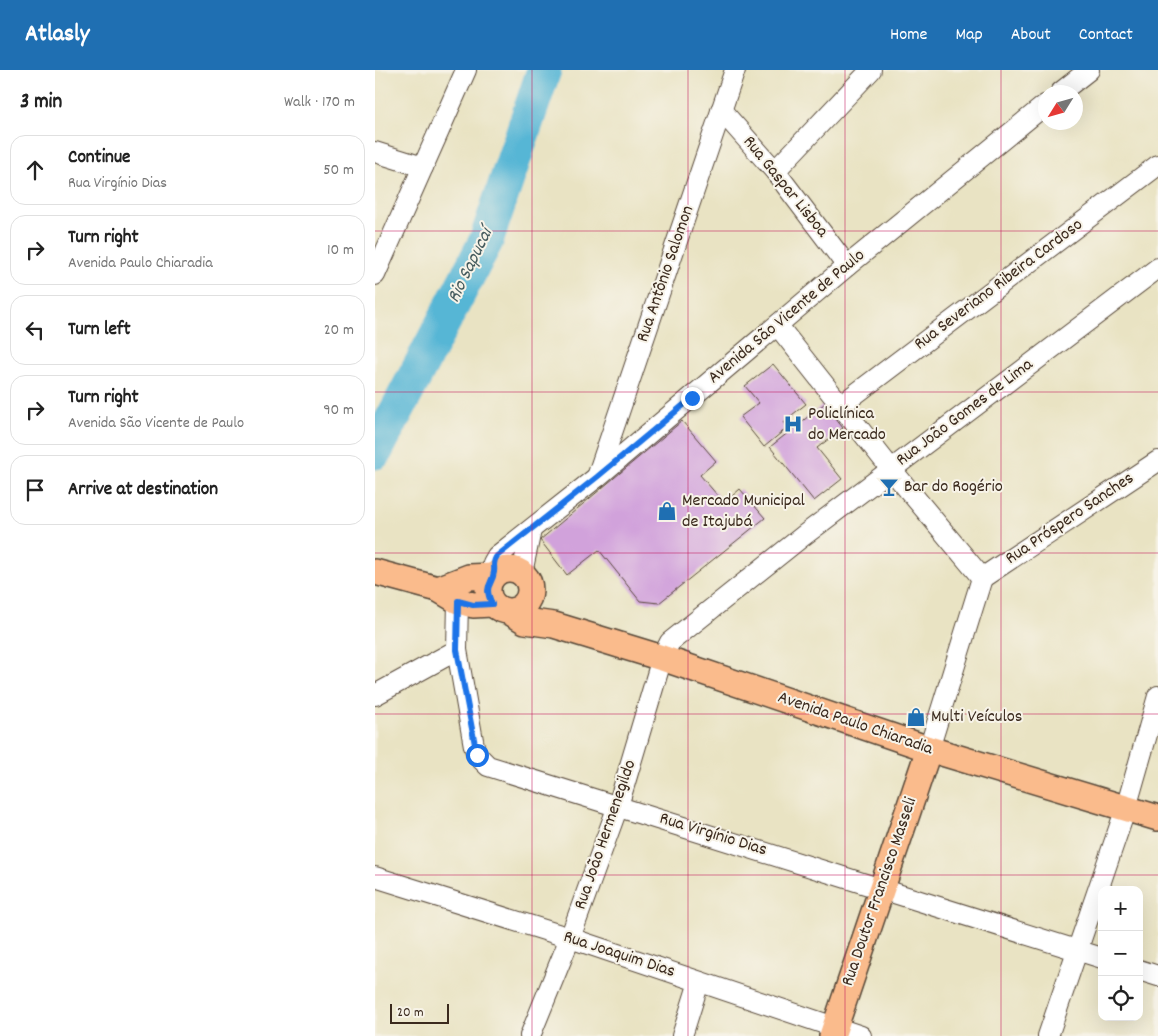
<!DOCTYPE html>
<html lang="en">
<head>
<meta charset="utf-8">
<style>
	:root { --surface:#fff; --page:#f6f6f6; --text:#222; --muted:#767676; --line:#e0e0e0; --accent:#1f6fb2 }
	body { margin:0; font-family:Dekko,sans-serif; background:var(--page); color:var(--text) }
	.controls { position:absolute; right:15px; bottom:15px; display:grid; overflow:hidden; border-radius:10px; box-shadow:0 5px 20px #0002 }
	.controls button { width:45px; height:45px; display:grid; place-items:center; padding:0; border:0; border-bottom:1px solid var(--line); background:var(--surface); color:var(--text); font:25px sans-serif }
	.compass { position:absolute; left:663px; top:15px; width:45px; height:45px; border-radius:50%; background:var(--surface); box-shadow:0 5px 20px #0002; rotate:233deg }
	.scale { position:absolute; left:15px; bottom:12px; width:59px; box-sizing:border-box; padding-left:5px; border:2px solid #3b2a1e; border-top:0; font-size:14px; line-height:18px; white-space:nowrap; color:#3b2a1e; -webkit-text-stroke:4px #f7f3e8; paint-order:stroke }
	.stop { position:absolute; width:15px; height:15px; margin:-11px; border:4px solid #1a73e8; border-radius:50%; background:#fff }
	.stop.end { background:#1a73e8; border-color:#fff; box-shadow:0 1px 5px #0008 }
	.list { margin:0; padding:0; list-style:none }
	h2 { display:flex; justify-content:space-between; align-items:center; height:65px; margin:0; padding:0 20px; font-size:21px }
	h2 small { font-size:16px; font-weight:400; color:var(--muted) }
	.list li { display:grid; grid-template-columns:32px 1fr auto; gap:15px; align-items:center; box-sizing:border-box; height:70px; margin:0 10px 10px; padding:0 10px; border:1px solid var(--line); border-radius:15px }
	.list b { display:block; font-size:19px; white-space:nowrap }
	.list p { margin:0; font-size:16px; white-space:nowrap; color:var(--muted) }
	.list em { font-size:16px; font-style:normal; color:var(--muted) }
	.icon { flex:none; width:28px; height:28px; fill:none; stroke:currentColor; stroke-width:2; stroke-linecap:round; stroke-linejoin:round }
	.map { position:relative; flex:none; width:783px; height:966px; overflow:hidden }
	header { display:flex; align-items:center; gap:30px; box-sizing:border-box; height:70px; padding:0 25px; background:var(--accent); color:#fff }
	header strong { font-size:24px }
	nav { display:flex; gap:28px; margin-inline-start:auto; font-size:18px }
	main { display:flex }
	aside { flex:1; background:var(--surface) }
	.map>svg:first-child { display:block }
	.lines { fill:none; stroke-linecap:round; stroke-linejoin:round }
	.river { stroke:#57b6d5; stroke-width:35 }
	.building { fill:#d1a2db }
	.minor-casing { stroke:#554637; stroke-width:22 }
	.major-casing { stroke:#554637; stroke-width:28 }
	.minor { stroke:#fff; stroke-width:20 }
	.major { stroke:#fabb8c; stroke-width:25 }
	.route { stroke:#1a73e8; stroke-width:6 }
	.grid { fill:none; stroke:#c2185b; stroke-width:1; stroke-opacity:0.55 }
	.labels { text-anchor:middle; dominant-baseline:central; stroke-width:4; stroke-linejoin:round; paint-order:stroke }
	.street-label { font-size:18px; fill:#3b2a1e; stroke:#f7f3e8 }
	.poi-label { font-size:18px; fill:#3b2a1e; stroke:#f7f3e8; text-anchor:start }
	.water-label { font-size:19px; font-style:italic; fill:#455b5e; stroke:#f7f3e8 }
</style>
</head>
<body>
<header>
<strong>Atlasly</strong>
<nav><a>Home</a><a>Map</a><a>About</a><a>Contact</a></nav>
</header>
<main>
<aside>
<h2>3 min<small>Walk · 170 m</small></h2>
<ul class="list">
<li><svg class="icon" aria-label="ahead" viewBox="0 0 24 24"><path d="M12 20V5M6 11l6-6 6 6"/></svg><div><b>Continue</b><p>Rua Virgínio Dias</p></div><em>50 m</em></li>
<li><svg class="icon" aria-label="right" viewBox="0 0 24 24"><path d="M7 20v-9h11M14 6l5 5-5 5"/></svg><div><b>Turn right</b><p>Avenida Paulo Chiaradia</p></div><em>10 m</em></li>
<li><svg class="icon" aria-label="left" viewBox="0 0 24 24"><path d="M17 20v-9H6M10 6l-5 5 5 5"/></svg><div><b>Turn left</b></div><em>20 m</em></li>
<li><svg class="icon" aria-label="right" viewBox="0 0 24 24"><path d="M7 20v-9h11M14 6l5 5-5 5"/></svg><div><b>Turn right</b><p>Avenida São Vicente de Paulo</p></div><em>90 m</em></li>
<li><svg class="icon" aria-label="arrive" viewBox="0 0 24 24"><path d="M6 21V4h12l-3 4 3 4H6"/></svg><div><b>Arrive at destination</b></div></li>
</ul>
</aside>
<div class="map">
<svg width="783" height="966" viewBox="0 0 783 966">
	<rect width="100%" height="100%" fill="#f7f3e8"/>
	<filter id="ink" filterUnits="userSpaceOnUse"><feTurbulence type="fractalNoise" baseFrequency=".02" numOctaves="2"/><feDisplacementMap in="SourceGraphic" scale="10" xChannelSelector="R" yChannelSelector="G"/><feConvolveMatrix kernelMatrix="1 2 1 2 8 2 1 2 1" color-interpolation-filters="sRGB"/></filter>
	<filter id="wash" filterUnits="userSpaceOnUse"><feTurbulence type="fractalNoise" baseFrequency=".0096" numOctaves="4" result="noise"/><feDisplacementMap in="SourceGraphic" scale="20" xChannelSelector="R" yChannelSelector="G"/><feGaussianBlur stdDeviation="1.12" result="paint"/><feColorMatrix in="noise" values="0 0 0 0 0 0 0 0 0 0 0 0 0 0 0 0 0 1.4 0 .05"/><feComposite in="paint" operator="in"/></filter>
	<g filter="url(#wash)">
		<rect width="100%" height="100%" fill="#e9e3c3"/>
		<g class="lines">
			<polyline class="river" points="0,382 111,171 169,0"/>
		</g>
		<g id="blocks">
			<g class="building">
				<polygon points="398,294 431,334 408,352 412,358 389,377 365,347 384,333 370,316"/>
				<polygon points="449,334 468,358 442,378 467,409 439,431 395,377"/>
				<polygon points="307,351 341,391 325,405 349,433 365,419 390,448 284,533 265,531 224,480 192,505 165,470"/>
			</g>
		</g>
	</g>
	<g filter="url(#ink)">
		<use href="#blocks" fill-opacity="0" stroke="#554637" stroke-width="1"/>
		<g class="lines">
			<g class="minor-casing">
				<g id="minor">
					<polyline points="686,22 714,0"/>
					<polyline points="346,40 400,101 472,196"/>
					<polyline points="0,82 48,97"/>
					<polyline points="400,101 496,0"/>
					<polyline points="0,205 91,0"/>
					<polyline points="403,256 516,399 607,508"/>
					<polyline points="466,335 783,95"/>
					<polyline points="222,407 360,0"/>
					<polyline points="147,503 156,460"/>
					<polyline points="119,504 118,493 122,486 222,407 472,196 670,35"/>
					<polyline points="607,508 783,391"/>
					<polyline points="83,531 82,580 99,676 102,685 113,696 727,888"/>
					<polyline points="0,625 82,580"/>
					<polyline points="554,679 607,508"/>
					<polyline points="0,807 195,868 486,966"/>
					<polyline points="764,900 783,906"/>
					<polyline points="155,966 195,868 243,736 287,588 295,572 428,466 783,198"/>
					<polyline points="307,966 324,912"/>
					<polyline points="673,966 751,738 783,626"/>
				</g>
			</g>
			<g class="major-casing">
				<g id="major">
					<circle cx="134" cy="520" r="21"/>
					<polyline points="0,502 63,519 83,531 98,535 117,534"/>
					<polyline points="63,519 94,507 117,506"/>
					<polyline points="135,542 150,551 179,555 287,588 554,679 783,748"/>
					<polyline points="457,966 554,679"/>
				</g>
			</g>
			<use href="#minor" class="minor"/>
			<use href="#major" class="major"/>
		</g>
	</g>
	<g class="lines" filter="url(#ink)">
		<path class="route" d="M102,685L82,580L83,531L98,535L117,534C108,514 117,517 119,502C120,495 117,492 122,486L222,407L317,328"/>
	</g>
	<path class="grid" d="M157,0V966M313,0V966M470,0V966M626,0V966M0,161H783M0,322H783M0,483H783M0,644H783M0,805H783"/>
	<defs>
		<g id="hospital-bare" transform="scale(1.5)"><path d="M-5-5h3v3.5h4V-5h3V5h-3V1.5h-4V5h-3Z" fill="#1f6fb2" stroke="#f7f3e8" stroke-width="2.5" paint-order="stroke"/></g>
		<g id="bar-bare" transform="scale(1.5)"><path d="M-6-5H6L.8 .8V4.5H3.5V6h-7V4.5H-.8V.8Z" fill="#1f6fb2" stroke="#f7f3e8" stroke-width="2.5" paint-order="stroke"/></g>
		<g id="shop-bare" transform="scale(1.5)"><path d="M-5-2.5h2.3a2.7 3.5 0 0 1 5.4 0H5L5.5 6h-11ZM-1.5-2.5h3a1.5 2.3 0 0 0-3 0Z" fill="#1f6fb2" stroke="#f7f3e8" stroke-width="2.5" paint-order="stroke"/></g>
	</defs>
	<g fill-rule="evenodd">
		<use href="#hospital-bare" x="418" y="354"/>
		<use href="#bar-bare" x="514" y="417"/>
		<use href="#shop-bare" x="292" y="441"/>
		<use href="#shop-bare" x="541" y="647"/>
	</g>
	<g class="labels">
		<g class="street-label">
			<text transform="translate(410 117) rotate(51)">Rua Gaspar Lisboa</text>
			<text transform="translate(291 204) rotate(-71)">Rua Antônio Salomon</text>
			<text transform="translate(624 215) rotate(-37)">Rua Severiano Ribeira Cardoso</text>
			<text transform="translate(412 247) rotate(-40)">Avenida São Vicente de Paulo</text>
			<text transform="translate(590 343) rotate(-37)">Rua João Gomes de Lima</text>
			<text transform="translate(695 449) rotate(-34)">Rua Próspero Sanches</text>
			<text transform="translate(480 654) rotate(19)">Avenida Paulo Chiaradia</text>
			<text transform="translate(231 765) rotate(-71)">Rua João Hermenegildo</text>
			<text transform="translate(338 765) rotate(17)">Rua Virgínio Dias</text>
			<text transform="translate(505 822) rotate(-71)">Rua Doutor Francisco Masseli</text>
			<text transform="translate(244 885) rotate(18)">Rua Joaquim Dias</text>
		</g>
		<g class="poi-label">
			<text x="433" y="344">Policlínica<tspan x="433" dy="21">do Mercado</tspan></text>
			<text x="529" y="417">Bar do Rogério</text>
			<text x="307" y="431">Mercado Municipal<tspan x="307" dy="21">de Itajubá</tspan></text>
			<text x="556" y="647">Multi Veículos</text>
		</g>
		<g class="water-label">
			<text transform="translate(96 196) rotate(-64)">Rio Sapucaí</text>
		</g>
	</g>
</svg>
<div class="controls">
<button>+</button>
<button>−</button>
<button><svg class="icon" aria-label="locate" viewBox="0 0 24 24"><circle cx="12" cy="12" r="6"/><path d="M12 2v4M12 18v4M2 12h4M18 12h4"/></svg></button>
</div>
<svg class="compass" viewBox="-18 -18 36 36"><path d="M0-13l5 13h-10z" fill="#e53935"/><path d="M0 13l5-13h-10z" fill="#767676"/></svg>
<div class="scale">20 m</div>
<div class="stop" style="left:102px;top:685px"></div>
<div class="stop end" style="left:317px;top:328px"></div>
</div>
</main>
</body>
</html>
